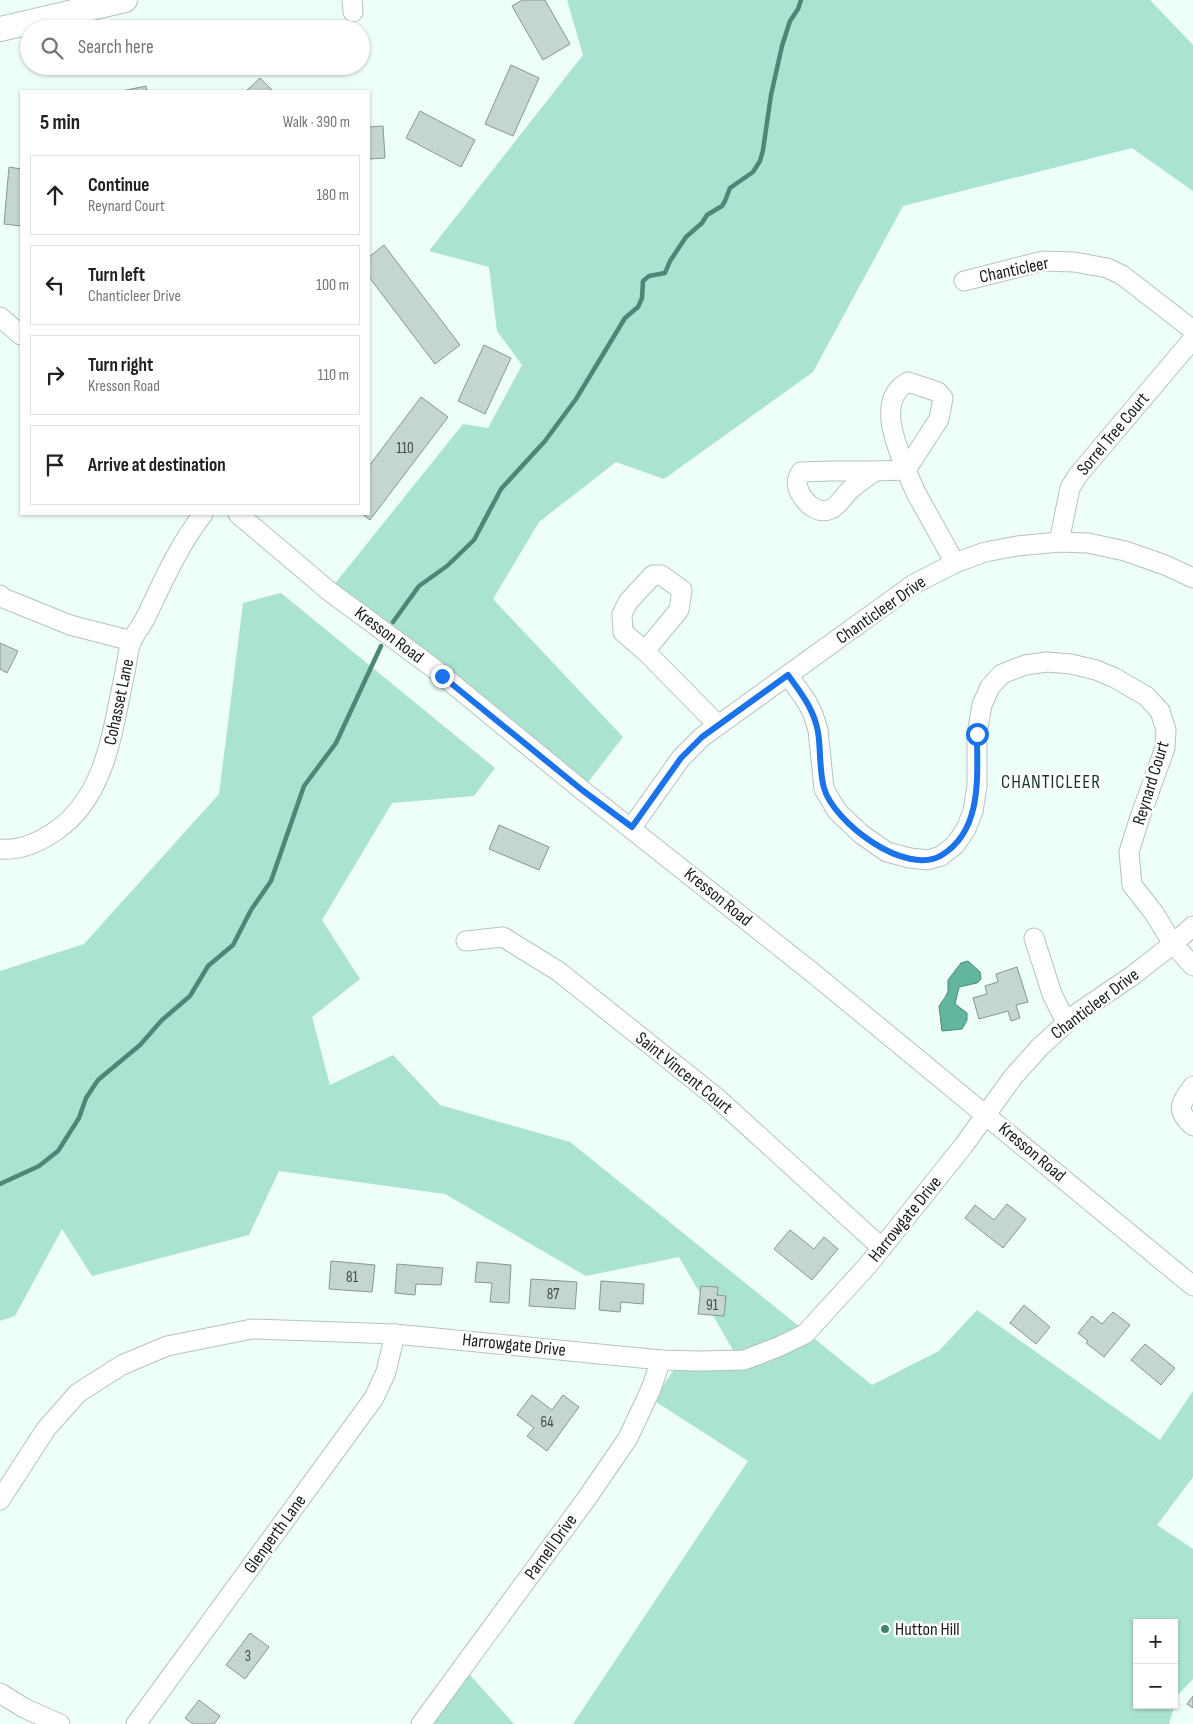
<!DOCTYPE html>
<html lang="en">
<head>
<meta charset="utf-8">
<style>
	:root { --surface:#fff; --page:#f2f2f2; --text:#202124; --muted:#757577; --line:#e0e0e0 }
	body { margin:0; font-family:"Sofia Sans Condensed",sans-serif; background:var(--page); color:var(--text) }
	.controls { position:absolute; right:15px; bottom:15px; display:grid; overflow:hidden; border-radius:0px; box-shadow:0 1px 4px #0004 }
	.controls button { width:45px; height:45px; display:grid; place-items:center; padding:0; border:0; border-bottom:1px solid var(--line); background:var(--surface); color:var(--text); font:25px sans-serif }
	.stop { position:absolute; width:15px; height:15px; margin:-11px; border:4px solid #1a73e8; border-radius:50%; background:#fff }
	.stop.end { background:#1a73e8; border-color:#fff; box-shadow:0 1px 5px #0008 }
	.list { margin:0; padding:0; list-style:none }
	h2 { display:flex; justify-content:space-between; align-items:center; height:65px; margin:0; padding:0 20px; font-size:21px }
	h2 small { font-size:16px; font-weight:400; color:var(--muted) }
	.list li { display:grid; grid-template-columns:32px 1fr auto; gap:15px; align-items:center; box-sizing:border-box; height:80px; margin:0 10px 10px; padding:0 10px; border:1px solid var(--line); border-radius:0px }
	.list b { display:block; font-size:19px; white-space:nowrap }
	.list p { margin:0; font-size:16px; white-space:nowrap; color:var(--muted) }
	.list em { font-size:16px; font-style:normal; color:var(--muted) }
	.icon { flex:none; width:28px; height:28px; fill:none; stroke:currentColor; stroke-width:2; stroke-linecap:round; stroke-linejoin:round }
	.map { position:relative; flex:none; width:1193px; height:1724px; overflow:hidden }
	.search { position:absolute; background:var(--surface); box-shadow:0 1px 4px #0004; left:20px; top:20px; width:350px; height:55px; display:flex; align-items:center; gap:12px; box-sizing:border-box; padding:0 18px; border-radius:28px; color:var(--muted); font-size:19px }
	.panel { position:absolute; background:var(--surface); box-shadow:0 1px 4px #0004; left:20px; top:90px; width:350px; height:425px; border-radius:0px }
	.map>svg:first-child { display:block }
	.green { fill:#aae3d1; fill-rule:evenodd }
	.water { fill:#62b69f; stroke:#4c8877 }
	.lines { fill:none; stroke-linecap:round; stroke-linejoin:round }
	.stream { stroke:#4c8877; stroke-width:4.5 }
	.building { fill:#c5d5d0; stroke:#879691 }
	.minor-casing { stroke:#b3c3bd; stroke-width:21 }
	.major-casing { stroke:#b3c3bd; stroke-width:26 }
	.minor { stroke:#fff; stroke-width:19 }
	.major { stroke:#fff; stroke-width:24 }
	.route { stroke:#1a73e8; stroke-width:6 }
	.poi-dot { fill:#428271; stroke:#fff; stroke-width:2 }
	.labels { text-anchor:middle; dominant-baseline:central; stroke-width:5; stroke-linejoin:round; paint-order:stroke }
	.number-label { font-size:15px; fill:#424b48 }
	.street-label { font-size:18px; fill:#171d1b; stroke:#fff }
	.poi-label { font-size:18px; fill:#171d1b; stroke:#fff; text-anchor:start }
	.neighbourhood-label { font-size:19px; letter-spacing:1px; fill:#15342c; stroke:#fff }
</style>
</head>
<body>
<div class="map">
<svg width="1193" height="1724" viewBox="0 0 1193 1724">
	<rect width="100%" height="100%" fill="#eefef9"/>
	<g class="green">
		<polygon points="567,0 1150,0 1193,45 1193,191 1132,148 903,206 813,372 664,479 616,462 539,522 493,599 623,737 582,790 329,591 463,424 488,428 522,365 497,331 489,267 429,251 583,55"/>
		<path d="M281,593L495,768L474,796L392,803L322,920L360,979L312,1017L330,1085L393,1055L440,1105L570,1142L872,1385L939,1351L977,1310L1160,1440L1193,1391V1477L1157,1525L1193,1549V1679L1177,1696L1169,1724H573L748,1461L653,1400L680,1361L740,1362L679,1257L586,1276L445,1194L279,1171L249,1235L92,1276L62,1229L15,1316L0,1321V971L84,944L219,794L243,603ZM1137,1623H1174V1705H1137Z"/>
		<polygon points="462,1666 514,1724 419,1724"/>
	</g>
	<polygon class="water" points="968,961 980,972 981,979 977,983 959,987 955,1004 967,1013 967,1020 962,1029 942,1031 939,1006 946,996 948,991 948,980 961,963"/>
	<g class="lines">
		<g class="stream">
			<polyline points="393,622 419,586 447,566 474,540 501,489 545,441 576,399 625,318 638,307 642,298 643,281 649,276 665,273 670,261 686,237 702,223 707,215 722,206 725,201 730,188 753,172 760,161 763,150 771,95 782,46 790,21 798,9 801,0"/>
			<polyline points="0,1184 39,1166 58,1151 79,1118 86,1098 98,1080 140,1045 162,1020 190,996 208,966 233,945 251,910 271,881 304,786 336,743 381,646"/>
		</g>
	</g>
	<g class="building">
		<polygon points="522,0 545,0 570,44 543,60 512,6"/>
		<polygon points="511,65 539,78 513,136 485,124"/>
		<polygon points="260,78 273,91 246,91"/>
		<polygon points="146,86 147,91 122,91"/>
		<polygon points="420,111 475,140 461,167 406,138"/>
		<polygon points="383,126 385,158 369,159 369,127"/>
		<polygon points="9,167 21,169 21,226 4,224"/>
		<polygon points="384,245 460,345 435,364 369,277 369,257"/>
		<polygon points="484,345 511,358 485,414 458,401"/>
		<polygon points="421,397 448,417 370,520 362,514 369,514 369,466"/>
		<polygon points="0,643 18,651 7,673 0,669"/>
		<polygon points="499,825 549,847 539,870 489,849"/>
		<polygon points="1017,967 1028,1002 1016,1005 1020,1018 1011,1021 1008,1011 979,1019 973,998 987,994 985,986 998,982 996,974"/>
		<polygon points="1007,1204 1026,1219 1003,1248 965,1218 975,1205 994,1220"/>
		<polygon points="790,1230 814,1249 824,1237 838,1249 812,1280 774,1249"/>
		<polygon points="331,1261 375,1265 372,1292 329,1289"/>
		<polygon points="477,1262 511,1265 509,1303 490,1302 492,1283 475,1282"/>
		<polygon points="397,1264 443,1268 441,1285 416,1284 415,1295 395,1293"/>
		<polygon points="531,1279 577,1282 575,1309 529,1306"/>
		<polygon points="601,1281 644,1284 643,1304 621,1302 620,1312 599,1310"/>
		<polygon points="701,1286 718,1287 717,1295 726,1296 724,1316 698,1314"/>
		<polygon points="1024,1305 1050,1327 1036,1344 1010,1323"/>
		<polygon points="1113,1312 1130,1325 1104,1357 1086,1343 1088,1341 1078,1333 1092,1316 1102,1324"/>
		<polygon points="1145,1344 1175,1368 1161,1385 1131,1360"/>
		<polygon points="532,1395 552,1410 563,1395 579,1407 547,1451 527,1436 534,1428 517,1415"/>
		<polygon points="250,1633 269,1647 245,1679 226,1665"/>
		<polygon points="1193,1696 1193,1708 1187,1704"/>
		<polygon points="199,1700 220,1716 214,1724 193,1724 185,1718"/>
	</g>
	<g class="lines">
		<g class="minor-casing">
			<g id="minor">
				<polyline points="352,0 353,12"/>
				<polyline points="964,281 1043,261 1074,262 1107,268 1122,275 1193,330"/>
				<polyline points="0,317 21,335"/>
				<path d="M908,382L938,392L943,398L939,419L906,470C896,444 876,399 908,382Z"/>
				<path d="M830,471H875C867,477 858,483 850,490C844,496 838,506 831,509C818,515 806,504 800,493C796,485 796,479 801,472Z"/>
				<polyline points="875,471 906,470 916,493 955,563"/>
				<polyline points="238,514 329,591 432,667 582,790 813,973 1193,1286"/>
				<polyline points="1059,542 1070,488 1078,475 1193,339"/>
				<polygon points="653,575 661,575 682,590 679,610 645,651 623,632 622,614 628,602"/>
				<polyline points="0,595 3,598 70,625 132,641"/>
				<polyline points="645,651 718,725"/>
				<polyline points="788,675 807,702 813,714 818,730 824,789 837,811 861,834 887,852 910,858 928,860 941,856 955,845 966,829 973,811 977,786 977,734 982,705 990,687 1002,674 1025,665 1047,662 1071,664 1096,670 1115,678 1146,696 1160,711 1166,730 1165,748 1139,820 1129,852 1132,885 1154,913 1173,944 1193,966"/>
				<polyline points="632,827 681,758 702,737 914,584 955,563 985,552 1017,546 1059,542 1088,543 1125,551 1165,565 1193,578"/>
				<path d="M0,849C21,851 40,842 57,830C106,795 112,732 124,677C127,666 127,651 132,640C136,632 142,625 146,617C163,581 179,545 203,514"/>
				<polyline points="1034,938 1052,994 1066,1022"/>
				<polyline points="466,941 503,937 558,971 717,1098 882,1248"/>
				<path d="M1193,1086C1180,1104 1175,1110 1193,1126"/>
				<polyline points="0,1500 46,1429 78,1393 122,1365 167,1346 252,1329 395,1334 661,1360 700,1361 744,1360 778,1347 805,1334 868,1265 964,1145 1013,1077 1040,1047 1076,1014 1132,976 1173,944 1193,926"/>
				<polyline points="0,1693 24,1708 60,1724"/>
				<polyline points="136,1724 374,1398 386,1372 395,1334"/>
				<polyline points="421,1724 587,1498 628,1438 651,1389 661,1360"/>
			</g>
		</g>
		<g class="major-casing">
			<polyline id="major" points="0,29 125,0"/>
		</g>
		<use href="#minor" class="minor"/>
		<use href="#major" class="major"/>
	</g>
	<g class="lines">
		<path class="route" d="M442,676L582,790L632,827L681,758L702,737L788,675C801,693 814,709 818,732C821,750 819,770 824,788C834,823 906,877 942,855C983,830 977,775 977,734"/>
	</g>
	<circle class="poi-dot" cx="885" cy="1629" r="5"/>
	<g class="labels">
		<g class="number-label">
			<text x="405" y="448">110</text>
			<text x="352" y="1277">81</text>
			<text x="553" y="1294">87</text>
			<text x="712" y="1305">91</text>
			<text x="547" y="1422">64</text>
			<text x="248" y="1656">3</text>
		</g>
		<g class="street-label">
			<text transform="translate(1014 270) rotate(-12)">Chanticleer</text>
			<text transform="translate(1113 434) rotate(-50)">Sorrel Tree Court</text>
			<text transform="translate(881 610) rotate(-35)">Chanticleer Drive</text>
			<text transform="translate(389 635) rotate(37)">Kresson Road</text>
			<text transform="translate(119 702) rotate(-78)">Cohasset Lane</text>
			<text transform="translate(1151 783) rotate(-73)">Reynard Court</text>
			<text transform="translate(718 897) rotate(39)">Kresson Road</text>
			<text transform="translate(1095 1004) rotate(-37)">Chanticleer Drive</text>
			<text transform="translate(684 1073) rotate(39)">Saint Vincent Court</text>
			<text transform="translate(1032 1152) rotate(40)">Kresson Road</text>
			<text transform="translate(905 1219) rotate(-51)">Harrowgate Drive</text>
			<text transform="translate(514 1345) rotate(6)">Harrowgate Drive</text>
			<text transform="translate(275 1534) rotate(-54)">Glenperth Lane</text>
			<text transform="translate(551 1547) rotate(-54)">Parnell Drive</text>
		</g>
		<g class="poi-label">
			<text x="895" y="1629">Hutton Hill</text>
		</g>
		<g class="neighbourhood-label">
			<text x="1051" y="782">CHANTICLEER</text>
		</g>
	</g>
</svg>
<div class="controls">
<button>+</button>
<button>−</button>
</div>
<div class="stop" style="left:977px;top:734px"></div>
<div class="stop end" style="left:442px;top:676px"></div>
<div class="search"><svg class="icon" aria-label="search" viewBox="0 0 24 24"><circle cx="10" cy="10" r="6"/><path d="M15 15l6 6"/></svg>Search here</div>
<section class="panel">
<h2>5 min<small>Walk · 390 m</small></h2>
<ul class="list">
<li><svg class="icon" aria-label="ahead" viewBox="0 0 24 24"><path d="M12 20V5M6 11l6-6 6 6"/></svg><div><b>Continue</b><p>Reynard Court</p></div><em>180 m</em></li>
<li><svg class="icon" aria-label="left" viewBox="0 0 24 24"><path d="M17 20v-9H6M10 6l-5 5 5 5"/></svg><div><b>Turn left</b><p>Chanticleer Drive</p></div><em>100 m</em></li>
<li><svg class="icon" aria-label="right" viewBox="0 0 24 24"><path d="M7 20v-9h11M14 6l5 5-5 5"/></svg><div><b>Turn right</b><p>Kresson Road</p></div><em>110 m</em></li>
<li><svg class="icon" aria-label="arrive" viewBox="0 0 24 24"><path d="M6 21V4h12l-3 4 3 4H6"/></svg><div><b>Arrive at destination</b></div></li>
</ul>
</section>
</div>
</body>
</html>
